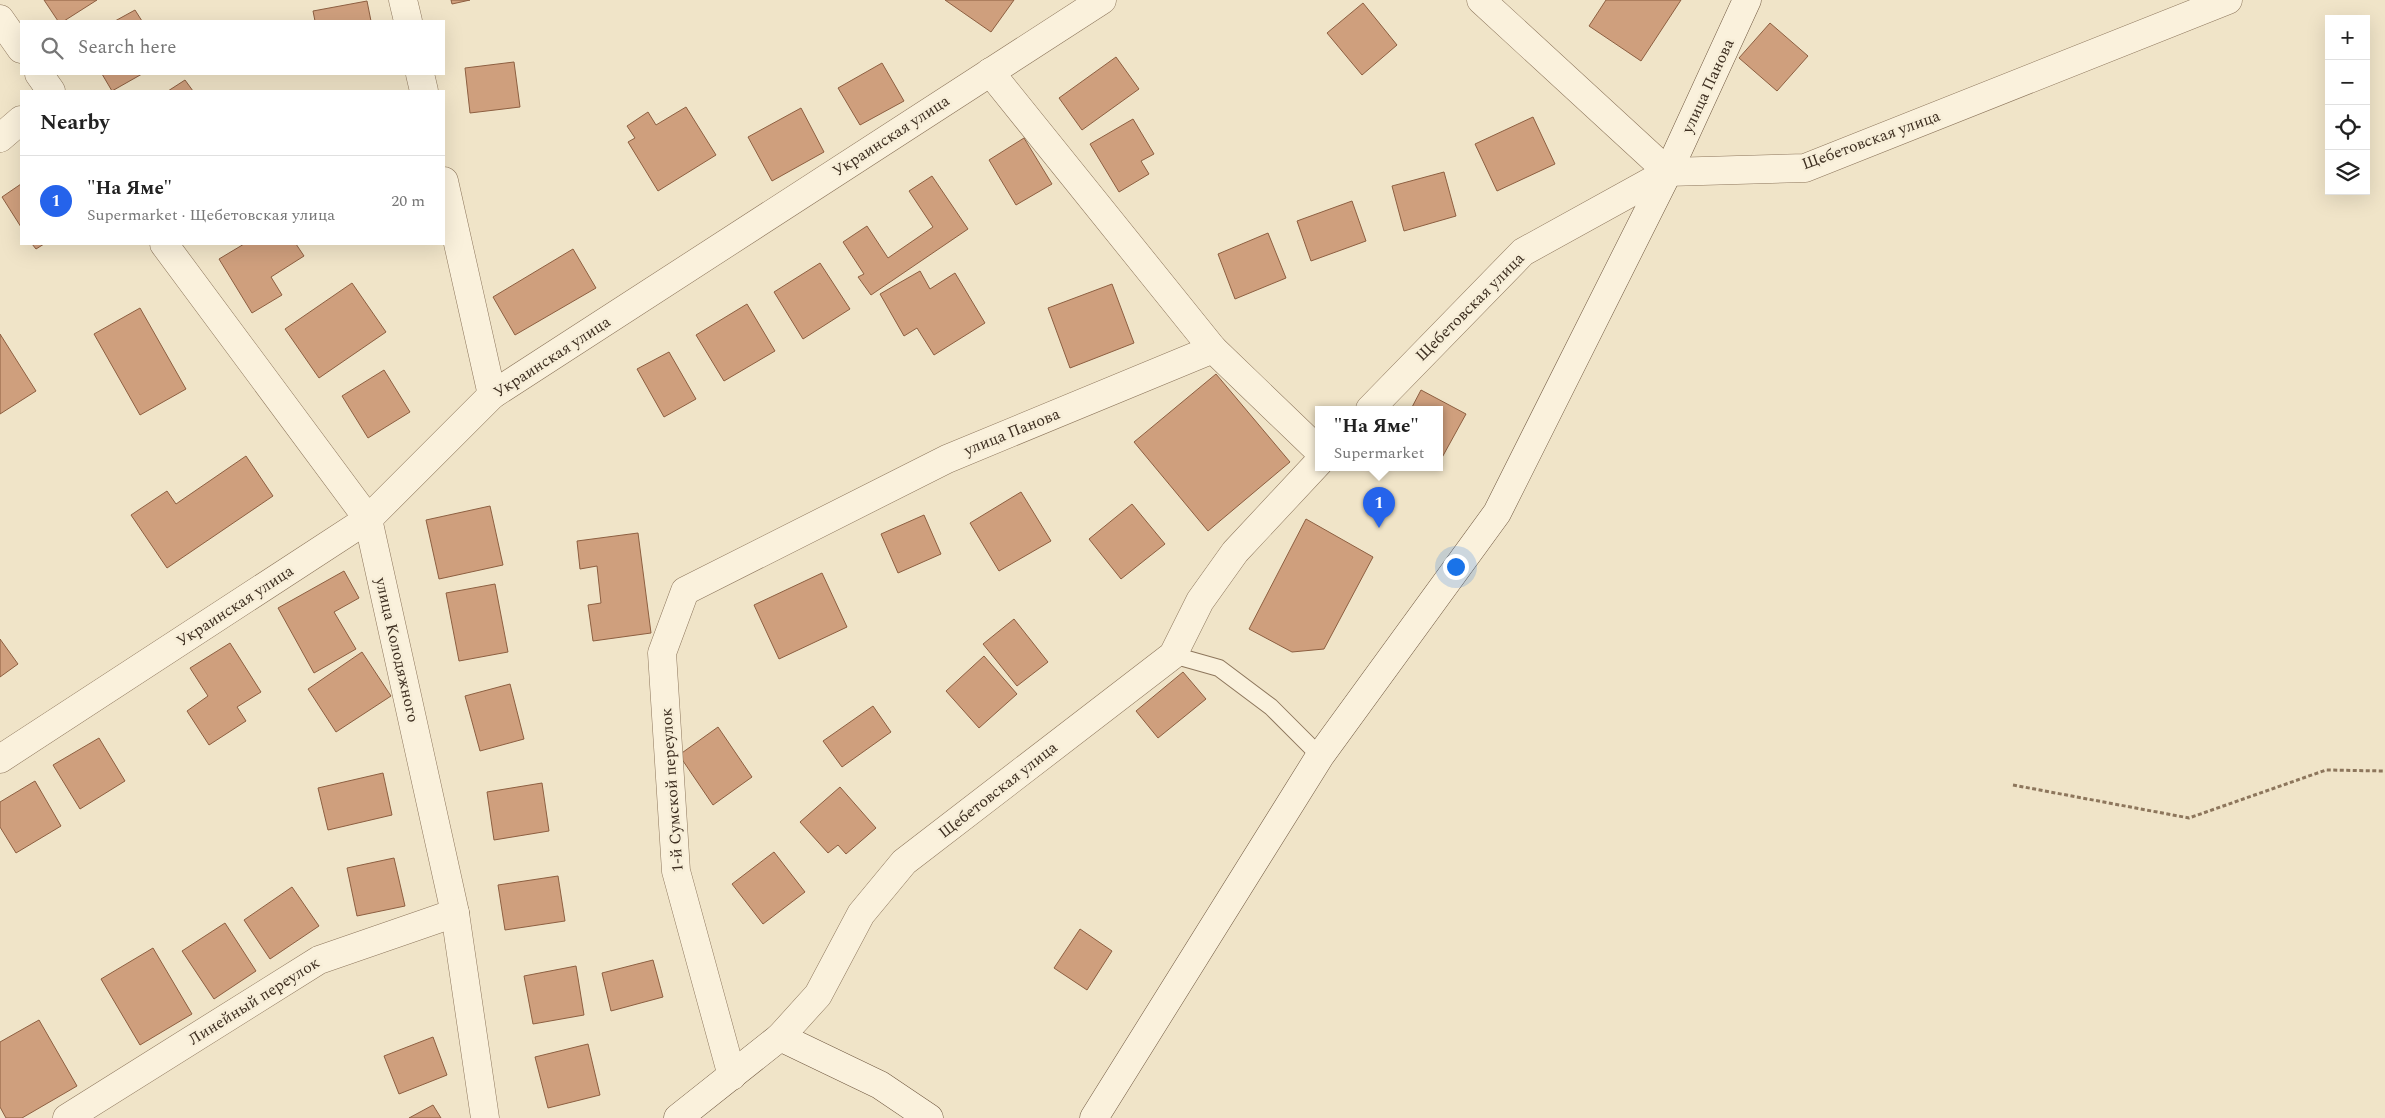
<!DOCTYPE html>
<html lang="en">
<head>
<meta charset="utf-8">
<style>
	:root { --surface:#fff; --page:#f2f2f2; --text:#222; --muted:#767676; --line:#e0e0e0; --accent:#2563eb }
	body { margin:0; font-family:Spectral,serif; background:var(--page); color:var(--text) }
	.controls { position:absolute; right:15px; top:15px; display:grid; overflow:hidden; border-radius:0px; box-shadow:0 5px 20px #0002 }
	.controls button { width:45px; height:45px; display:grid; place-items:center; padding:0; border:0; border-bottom:1px solid var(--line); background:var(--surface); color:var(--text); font:25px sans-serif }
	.you { position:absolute; left:1455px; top:566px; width:18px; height:18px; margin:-12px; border:4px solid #fff; border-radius:50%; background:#1a73e8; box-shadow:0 0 0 8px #1a73e833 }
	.badge { display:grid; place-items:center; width:32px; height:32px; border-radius:50%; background:var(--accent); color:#fff; font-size:16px; font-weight:700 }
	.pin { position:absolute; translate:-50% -41px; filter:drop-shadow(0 1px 2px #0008) }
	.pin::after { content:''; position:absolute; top:26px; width:18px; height:15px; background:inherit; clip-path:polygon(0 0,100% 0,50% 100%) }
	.popup { position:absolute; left:1315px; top:406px; width:128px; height:65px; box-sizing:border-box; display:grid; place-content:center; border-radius:0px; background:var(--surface); filter:drop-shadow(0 1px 4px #0005); font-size:16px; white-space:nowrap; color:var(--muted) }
	.popup b { font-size:19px; color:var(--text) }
	.popup::after { content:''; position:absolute; left:50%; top:100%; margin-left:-10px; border:10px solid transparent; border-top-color:var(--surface) }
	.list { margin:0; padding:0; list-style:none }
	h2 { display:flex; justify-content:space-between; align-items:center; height:65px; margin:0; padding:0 20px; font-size:21px }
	h2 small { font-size:16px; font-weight:400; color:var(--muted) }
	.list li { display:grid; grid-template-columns:32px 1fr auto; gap:15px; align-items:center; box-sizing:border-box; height:90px; padding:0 20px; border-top:1px solid var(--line) }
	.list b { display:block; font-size:19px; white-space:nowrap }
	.list p { margin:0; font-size:16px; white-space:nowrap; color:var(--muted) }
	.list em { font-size:16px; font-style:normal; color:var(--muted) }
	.icon { flex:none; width:28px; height:28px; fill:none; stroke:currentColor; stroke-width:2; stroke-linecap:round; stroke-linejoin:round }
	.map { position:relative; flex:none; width:2385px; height:1118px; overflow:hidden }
	.search { position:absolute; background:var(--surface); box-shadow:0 5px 20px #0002; left:20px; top:20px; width:425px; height:55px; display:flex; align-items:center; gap:12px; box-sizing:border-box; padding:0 18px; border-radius:0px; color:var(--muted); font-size:19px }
	.panel { position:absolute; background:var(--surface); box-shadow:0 5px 20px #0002; left:20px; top:90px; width:425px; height:155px; border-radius:0px }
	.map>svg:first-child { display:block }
	.building { fill:#cf9f7d; stroke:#8d5f41 }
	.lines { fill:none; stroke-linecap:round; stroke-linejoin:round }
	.lane-casing { stroke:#8d765c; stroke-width:18 }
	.street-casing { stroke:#8d765c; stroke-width:29 }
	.secondary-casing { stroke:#6f573f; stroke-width:29 }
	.path { stroke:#8d765c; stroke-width:3; stroke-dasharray:4 2.5; stroke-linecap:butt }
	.lane { stroke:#faf1dc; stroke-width:16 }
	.street { stroke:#faf1dc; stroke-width:28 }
	.secondary { stroke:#faf1dc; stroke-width:28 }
	.labels { text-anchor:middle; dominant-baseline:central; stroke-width:5; stroke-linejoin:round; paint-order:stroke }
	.street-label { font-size:16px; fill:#3d2e20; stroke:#f7eed8 }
</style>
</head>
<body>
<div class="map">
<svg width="2385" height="1118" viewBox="0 0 2385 1118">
	<rect width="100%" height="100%" fill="#f0e4c8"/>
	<g class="building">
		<polygon points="44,0 97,0 64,21 58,21"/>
		<polygon points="451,0 470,0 452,4"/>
		<polygon points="945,0 1014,0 991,32"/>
		<polygon points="1606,0 1681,0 1641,61 1589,26"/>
		<polygon points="367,1 371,21 315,21 313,11"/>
		<polygon points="1363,3 1397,45 1362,75 1327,33"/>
		<polygon points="135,10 142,21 115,21"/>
		<polygon points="1770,23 1808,56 1777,91 1739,58"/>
		<polygon points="1116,57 1139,89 1082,130 1059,98"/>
		<polygon points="514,62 520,107 470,113 465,68"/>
		<polygon points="882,63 904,101 860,125 838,88"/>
		<polygon points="102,74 142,74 112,91"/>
		<polygon points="185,80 193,91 168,91"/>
		<polygon points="686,107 716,155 658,191 628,142 635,138 627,126 648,112 656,125"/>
		<polygon points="801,108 824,152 772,181 748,137"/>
		<polygon points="1533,117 1555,164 1497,191 1475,144"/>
		<polygon points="1133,119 1154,154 1141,161 1149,174 1119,192 1090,144"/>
		<polygon points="1024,138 1052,184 1016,205 989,160"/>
		<polygon points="1444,172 1456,216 1404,231 1392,186"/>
		<polygon points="932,176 968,229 871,295 858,277 864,274 843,242 867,226 888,258 933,227 909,191"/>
		<polygon points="21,184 21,227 2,197"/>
		<polygon points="1352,201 1366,241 1311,261 1297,221"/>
		<polygon points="1268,233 1286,278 1235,299 1218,254"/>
		<polygon points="32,244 44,244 36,249"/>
		<polygon points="244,244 296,244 304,256 271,277 282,295 252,313 219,259"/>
		<polygon points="573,249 596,288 515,335 493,297"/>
		<polygon points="820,263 850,309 803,339 774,292"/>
		<polygon points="920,271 930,289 955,273 985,323 934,355 917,328 904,336 880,294"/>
		<polygon points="352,283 386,332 319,378 285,329"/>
		<polygon points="1112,284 1134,343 1070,368 1048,308"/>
		<polygon points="747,304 775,351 724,381 696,335"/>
		<polygon points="140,308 186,389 140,415 94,334"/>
		<polygon points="0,334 36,391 0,414"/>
		<polygon points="669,352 696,399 664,417 637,369"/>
		<polygon points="384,370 410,412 368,438 342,396"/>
		<polygon points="1216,374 1290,462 1208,531 1134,442"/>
		<polygon points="1421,390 1466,414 1439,463 1439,409 1411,409"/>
		<polygon points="246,456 273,496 167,568 131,515 167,491 176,504"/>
		<polygon points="1021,492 1051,541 999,571 970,523"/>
		<polygon points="1132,504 1165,544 1121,579 1089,539"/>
		<polygon points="490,506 503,565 439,579 426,520"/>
		<polygon points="924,515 941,554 898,573 881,534"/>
		<polygon points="1306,519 1373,557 1324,649 1292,652 1249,629"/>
		<polygon points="638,533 651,633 593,641 588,605 601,603 597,566 580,569 577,541"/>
		<polygon points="344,571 359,598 334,612 356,649 314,673 278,608"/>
		<polygon points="822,573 847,627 779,659 754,605"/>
		<polygon points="495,584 508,652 459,661 446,593"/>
		<polygon points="1014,619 1048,662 1017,686 983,644"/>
		<polygon points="0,639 18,664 0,677"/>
		<polygon points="230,643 261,692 237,707 246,721 209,745 187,711 208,696 190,668"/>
		<polygon points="362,652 391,696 336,732 308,689"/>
		<polygon points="984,656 1017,694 979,728 946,691"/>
		<polygon points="1183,672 1206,699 1158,738 1136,711"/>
		<polygon points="510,684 524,739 480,751 465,696"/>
		<polygon points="873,706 891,732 842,767 823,741"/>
		<polygon points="718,727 752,777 713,805 679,755"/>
		<polygon points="99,738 125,781 80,809 53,765"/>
		<polygon points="383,773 392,815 328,830 318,788"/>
		<polygon points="35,781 61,826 16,853 0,827 0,802"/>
		<polygon points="542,783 549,831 494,840 487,792"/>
		<polygon points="840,787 876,828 846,854 838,845 828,853 800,822"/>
		<polygon points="774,852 805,892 763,924 732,884"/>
		<polygon points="394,858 405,906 357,916 347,868"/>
		<polygon points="558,876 565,921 505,930 498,885"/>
		<polygon points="292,887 319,926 270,959 244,920"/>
		<polygon points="225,923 256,971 214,999 182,951"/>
		<polygon points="1080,929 1112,951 1087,990 1054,968"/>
		<polygon points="153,948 192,1014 140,1045 101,979"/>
		<polygon points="653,960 663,997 611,1011 602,973"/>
		<polygon points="576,966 584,1015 533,1024 524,976"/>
		<polygon points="39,1020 77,1086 22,1118 6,1118 0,1107 0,1042"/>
		<polygon points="433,1037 447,1075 399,1094 384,1056"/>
		<polygon points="588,1044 600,1095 548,1108 535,1057"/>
		<polygon points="433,1105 441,1118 409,1118"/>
	</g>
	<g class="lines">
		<g class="lane-casing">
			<polyline id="lane" points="1173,655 1219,668 1271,707 1320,756"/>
		</g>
		<g class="street-casing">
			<g id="street">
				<polyline points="403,0 408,21"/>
				<polyline points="1481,0 1668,172"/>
				<polyline points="0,19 21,49"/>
				<polyline points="990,72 1213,349"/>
				<polyline points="39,74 51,91"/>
				<polyline points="420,74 424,91"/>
				<polyline points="0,138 21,120"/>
				<polyline points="444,181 492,395"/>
				<polyline points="164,244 368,519 455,913 485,1118"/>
				<polyline points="1370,409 1523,252 1668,172 1805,168 2228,0"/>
				<polyline points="0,759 368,519 492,395 1102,0"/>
				<polyline points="780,1037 818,995 861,914 904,862 1173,655 1200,601 1235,552 1319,462"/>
				<polyline points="732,1076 676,871 662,653 685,591 947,459 1213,349 1319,451"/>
				<polyline points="67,1118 319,960 455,913"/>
			</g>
		</g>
		<g class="secondary-casing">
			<g id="secondary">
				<polyline points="678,1118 780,1037 880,1085 929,1118"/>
				<polyline points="1094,1118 1320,756 1497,513 1668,172 1747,0"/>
			</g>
		</g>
		<polyline class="path" points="2013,785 2189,818 2326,770 2385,771"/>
		<use href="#lane" class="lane"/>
		<use href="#street" class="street"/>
		<use href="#secondary" class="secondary"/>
	</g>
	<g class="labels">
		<g class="street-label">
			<text transform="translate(1708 86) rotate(-65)">улица Панова</text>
			<text transform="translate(891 136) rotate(-33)">Украинская улица</text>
			<text transform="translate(1871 140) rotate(-20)">Щебетовская улица</text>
			<text transform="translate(1470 307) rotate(-45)">Щебетовская улица</text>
			<text transform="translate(552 357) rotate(-33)">Украинская улица</text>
			<text transform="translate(1012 432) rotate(-22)">улица Панова</text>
			<text transform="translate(235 606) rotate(-33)">Украинская улица</text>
			<text transform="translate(397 650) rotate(77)">улица Колодяжного</text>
			<text transform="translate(672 790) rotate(-94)">1-й Сумской переулок</text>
			<text transform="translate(998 790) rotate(-38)">Щебетовская улица</text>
			<text transform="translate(254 1001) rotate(-32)">Линейный переулок</text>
		</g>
	</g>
</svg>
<div class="controls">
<button>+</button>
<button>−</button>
<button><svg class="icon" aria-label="locate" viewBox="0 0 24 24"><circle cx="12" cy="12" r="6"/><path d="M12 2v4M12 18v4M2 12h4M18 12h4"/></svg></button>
<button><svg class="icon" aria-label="layers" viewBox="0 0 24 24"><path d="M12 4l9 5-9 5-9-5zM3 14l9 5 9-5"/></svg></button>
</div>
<div class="you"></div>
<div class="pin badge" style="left:1379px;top:528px">1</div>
<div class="popup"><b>&quot;На Яме&quot;</b>Supermarket</div>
<div class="search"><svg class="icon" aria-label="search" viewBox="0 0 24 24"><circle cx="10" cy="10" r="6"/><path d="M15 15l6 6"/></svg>Search here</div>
<section class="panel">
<h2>Nearby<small></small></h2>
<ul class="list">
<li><span class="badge">1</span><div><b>&quot;На Яме&quot;</b><p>Supermarket · Щебетовская улица</p></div><em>20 m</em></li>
</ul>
</section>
</div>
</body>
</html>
